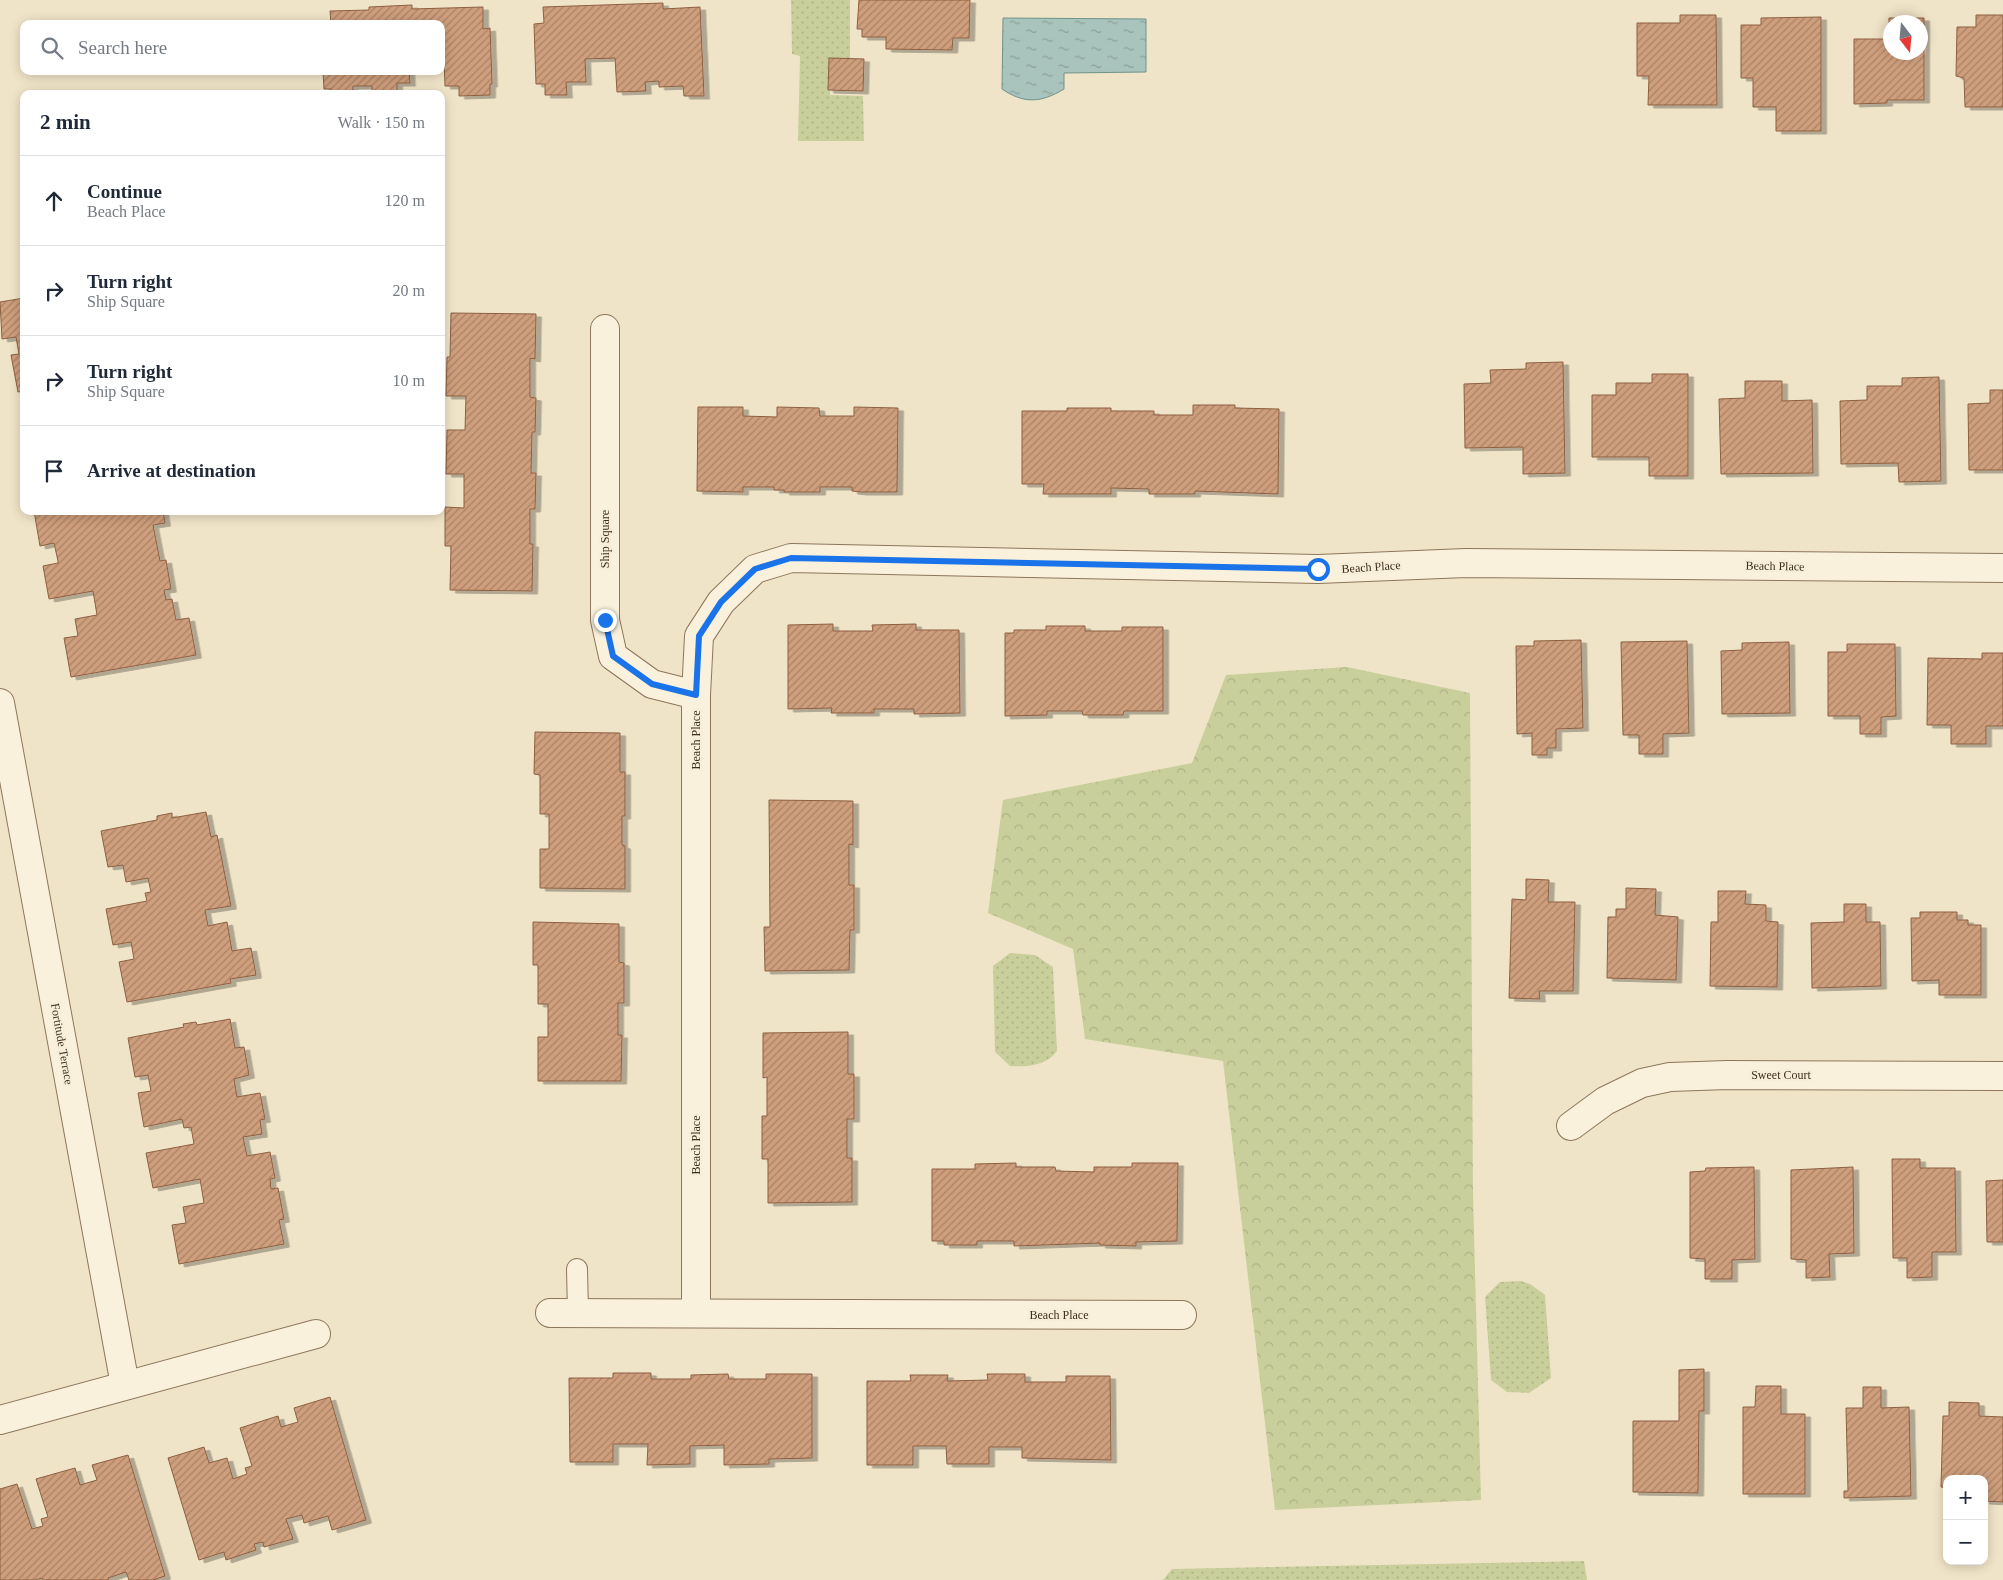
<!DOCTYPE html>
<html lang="en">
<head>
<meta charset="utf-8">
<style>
	:root { --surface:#fff; --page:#f6f6f7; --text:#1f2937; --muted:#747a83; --line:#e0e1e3 }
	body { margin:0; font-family:"Times New Roman",serif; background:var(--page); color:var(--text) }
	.controls { position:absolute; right:15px; bottom:15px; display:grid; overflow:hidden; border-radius:10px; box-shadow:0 2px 12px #0003 }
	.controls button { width:45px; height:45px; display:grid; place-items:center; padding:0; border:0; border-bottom:1px solid var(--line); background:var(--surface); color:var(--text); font:25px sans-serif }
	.compass { position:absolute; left:1883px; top:15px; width:45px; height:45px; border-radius:50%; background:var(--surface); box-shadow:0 2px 12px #0003; rotate:164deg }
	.stop { position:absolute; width:15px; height:15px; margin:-11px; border:4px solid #1a73e8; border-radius:50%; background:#fff }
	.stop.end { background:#1a73e8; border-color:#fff; box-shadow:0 1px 5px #0008 }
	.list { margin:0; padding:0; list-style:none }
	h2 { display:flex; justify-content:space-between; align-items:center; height:65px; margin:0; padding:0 20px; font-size:21px }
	h2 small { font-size:16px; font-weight:400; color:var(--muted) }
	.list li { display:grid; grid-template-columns:32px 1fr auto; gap:15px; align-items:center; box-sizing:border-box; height:90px; padding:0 20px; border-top:1px solid var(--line) }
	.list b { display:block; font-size:19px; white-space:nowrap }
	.list p { margin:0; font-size:16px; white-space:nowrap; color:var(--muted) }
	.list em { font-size:16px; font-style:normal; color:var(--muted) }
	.icon { flex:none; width:28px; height:28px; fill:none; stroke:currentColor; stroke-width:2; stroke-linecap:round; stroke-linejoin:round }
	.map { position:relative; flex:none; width:2003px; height:1580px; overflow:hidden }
	.search { position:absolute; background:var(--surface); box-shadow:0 2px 12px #0003; left:20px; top:20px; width:425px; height:55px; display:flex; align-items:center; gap:12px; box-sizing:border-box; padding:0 18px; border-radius:10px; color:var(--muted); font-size:19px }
	.panel { position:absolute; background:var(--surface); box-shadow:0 2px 12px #0003; left:20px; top:90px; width:425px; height:425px; border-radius:10px }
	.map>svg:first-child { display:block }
	.grass { fill:url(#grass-dots) }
	.forest { fill:url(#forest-crowns) }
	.water { fill:url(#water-ripples); stroke:#6f938a }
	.building { fill:url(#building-hatch); stroke:#8d5f41; fill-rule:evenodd; filter:url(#shadow) }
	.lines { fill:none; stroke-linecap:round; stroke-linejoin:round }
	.lane-casing { stroke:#8d765c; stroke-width:22 }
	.street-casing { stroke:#8d765c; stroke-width:30 }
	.lane { stroke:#faf1dc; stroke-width:20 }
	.street { stroke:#faf1dc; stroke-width:28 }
	.route { stroke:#1a73e8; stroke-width:6 }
	.labels { text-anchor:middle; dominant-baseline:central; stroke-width:5; stroke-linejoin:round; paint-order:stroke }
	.street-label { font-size:12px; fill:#3d2e20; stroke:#f7eed8 }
</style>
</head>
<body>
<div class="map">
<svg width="2003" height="1580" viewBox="0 0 2003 1580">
	<defs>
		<pattern id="grass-dots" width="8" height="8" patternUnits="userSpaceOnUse" patternTransform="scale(1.25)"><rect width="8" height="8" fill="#c9cf9b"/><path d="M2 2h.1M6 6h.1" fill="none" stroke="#aeb285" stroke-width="1.8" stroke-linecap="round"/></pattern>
		<pattern id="forest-crowns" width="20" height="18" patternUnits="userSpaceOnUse" patternTransform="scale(1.25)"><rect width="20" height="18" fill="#c9cf9b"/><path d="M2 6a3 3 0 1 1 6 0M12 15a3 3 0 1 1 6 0" fill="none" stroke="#aeb285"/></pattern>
		<pattern id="water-ripples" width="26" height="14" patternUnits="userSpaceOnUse" patternTransform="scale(1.25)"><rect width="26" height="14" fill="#a9c4bc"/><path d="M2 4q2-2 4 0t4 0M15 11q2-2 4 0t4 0" fill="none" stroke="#8ba098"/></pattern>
		<pattern id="building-hatch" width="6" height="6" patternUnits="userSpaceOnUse" patternTransform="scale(1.25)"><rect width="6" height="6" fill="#cf9f7d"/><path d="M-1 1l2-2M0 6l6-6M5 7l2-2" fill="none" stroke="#a98266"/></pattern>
		<filter id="shadow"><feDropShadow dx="5.5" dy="3" stdDeviation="0" flood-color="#0004"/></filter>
	</defs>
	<rect width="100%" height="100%" fill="#f0e4c8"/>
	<g class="grass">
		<polygon points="791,0 850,0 850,61 831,60 830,95 863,96 864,141 798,141 800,56 792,54"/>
		<path d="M1010,953L1035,955L1053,967L1057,1051C1046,1066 1027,1067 1010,1066L995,1052L993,966Z"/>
		<polygon points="1521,1281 1530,1284 1545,1295 1551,1378 1529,1393 1507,1392 1491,1380 1485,1297 1500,1282"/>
		<polygon points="1584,1561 1587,1580 1163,1580 1172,1569"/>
	</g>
	<polygon class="forest" points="1347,667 1470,693 1473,1193 1481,1500 1275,1510 1223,1061 1085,1039 1073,949 988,913 1003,800 1192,763 1226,675"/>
	<path class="water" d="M1003,18L1146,19V72L1064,73V89C1041,103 1024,104 1002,89Z"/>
	<g class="building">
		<polygon points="859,0 970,0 969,38 953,38 952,50 886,49 886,37 862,37 862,29 857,29"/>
		<polygon points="663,3 663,9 700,7 704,96 684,96 683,86 659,87 659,81 645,82 646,91 617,92 615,58 585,59 586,82 566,82 567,95 545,95 545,84 536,84 534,24 544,23 543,7"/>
		<polygon points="412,5 412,9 483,7 483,29 490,28 492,84 490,84 490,95 459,96 459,86 445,86 444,58 441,58 441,24 331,24 330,11 369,10 369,7"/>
		<polygon points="1680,15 1716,15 1717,105 1648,105 1649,76 1637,76 1637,23 1680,23"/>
		<polygon points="1976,15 2003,15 2003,107 1965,107 1964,78 1956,76 1957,27 1976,27"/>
		<polygon points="1821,17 1821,131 1776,131 1776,107 1753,107 1753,78 1741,78 1741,25 1761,25 1761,18"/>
		<path d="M1889,18H1924V100H1887V103L1854,104V39H1889ZM1890,22H1920V52H1890Z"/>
		<polygon points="829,58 864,59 863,91 828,90"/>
		<polygon points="323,71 409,71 410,83 397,83 397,94 372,94 372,86 353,86 353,94 331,94 331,89 324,89"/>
		<polygon points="24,298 24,391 18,392 11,355 19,354 16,337 2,339 0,302"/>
		<polygon points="451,313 536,314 535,359 530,358 530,397 536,398 535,432 532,432 531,473 536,473 535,509 530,509 530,544 533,544 532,591 450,590 451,546 445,546 445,507 464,508 464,474 446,474 447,430 465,430 466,396 446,396 447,357 450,357"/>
		<polygon points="1563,362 1565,473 1523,474 1523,447 1465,448 1464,384 1491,383 1490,370 1526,369 1526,363"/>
		<polygon points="1652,374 1688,374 1688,476 1649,476 1649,457 1592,457 1592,395 1616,395 1616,383 1652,383"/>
		<polygon points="1939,377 1941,481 1899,482 1898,463 1841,464 1840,401 1867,400 1867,386 1902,386 1902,378"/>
		<polygon points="1745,381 1782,381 1782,401 1812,400 1813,473 1721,474 1719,399 1745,398"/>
		<polygon points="1990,390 2003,390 2003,470 1969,470 1968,404 1990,403"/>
		<polygon points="1193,405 1235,405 1235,408 1279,409 1278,494 1195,491 1195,494 1149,494 1149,489 1111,488 1111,494 1043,494 1044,484 1022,484 1022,411 1067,411 1067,408 1111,408 1111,411 1154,411 1154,415 1193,415"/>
		<polygon points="698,407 743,407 743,416 777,417 777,407 819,408 820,416 854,416 854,407 898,408 897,492 861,492 852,491 852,487 820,487 820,492 784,492 784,490 774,490 774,487 743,487 743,492 697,491"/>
		<polygon points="34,511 163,511 165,523 153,525 160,561 166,560 171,589 164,590 166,600 172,599 176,620 189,618 196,655 71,677 64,638 78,636 75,619 97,615 93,591 49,599 43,566 58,563 58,561 54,543 40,546"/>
		<polygon points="833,624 833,631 873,631 872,625 916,624 916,630 959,630 960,713 914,714 914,709 874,709 874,713 831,713 832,708 788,709 788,625"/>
		<polygon points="1046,626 1085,626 1085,631 1122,631 1122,627 1163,627 1163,711 1124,711 1123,715 1083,715 1082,711 1047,711 1047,715 1005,716 1005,633 1014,633 1014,630 1046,630"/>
		<polygon points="1581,640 1583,728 1556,729 1556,748 1547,748 1547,755 1532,755 1532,733 1517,734 1516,646 1534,646 1534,641"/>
		<polygon points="1687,641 1689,733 1663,734 1663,754 1639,754 1639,735 1623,735 1621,642"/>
		<polygon points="1789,642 1790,713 1722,714 1721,651 1742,650 1742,643"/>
		<polygon points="1847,644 1895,644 1896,716 1881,717 1881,734 1860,734 1860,716 1828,716 1828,652 1847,652"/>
		<polygon points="1982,653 2003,653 2003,726 1986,726 1986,744 1951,744 1951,725 1927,725 1928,658 1982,659"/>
		<polygon points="535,732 620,733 620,772 625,772 625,816 622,816 622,845 625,846 625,889 540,888 540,849 549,849 549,814 540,814 540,775 534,774"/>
		<polygon points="769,800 853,801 853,845 849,844 849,885 854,885 854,930 850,930 849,970 765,971 764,927 770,927"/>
		<polygon points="206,812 211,837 217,835 231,906 205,910 208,926 227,922 232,951 251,948 256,975 230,979 231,983 127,1002 119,962 134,959 131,942 113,945 106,909 147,901 145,893 151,892 148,878 126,882 123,865 108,867 101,831 157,820 157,816 172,813 172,818"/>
		<polygon points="1526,879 1549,880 1548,902 1575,902 1573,991 1539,991 1540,999 1509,998 1512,899 1526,900"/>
		<polygon points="1626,888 1656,889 1655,915 1678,917 1676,980 1607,978 1608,917 1616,917 1616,909 1626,909"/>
		<polygon points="1718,891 1746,891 1745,904 1766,905 1766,921 1778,922 1777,987 1710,986 1711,922 1718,922"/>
		<polygon points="1844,904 1866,904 1866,922 1880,922 1881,986 1812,988 1811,923 1844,922"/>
		<polygon points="1920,912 1957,912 1957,920 1968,920 1968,925 1981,925 1981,995 1939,995 1939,980 1912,981 1911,918 1920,918"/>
		<polygon points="533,922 619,924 619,962 624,963 624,1003 618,1003 618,1035 622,1035 621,1081 538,1081 538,1037 548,1037 548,1004 538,1004 538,965 533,965"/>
		<polygon points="230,1019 235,1048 244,1047 249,1075 234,1079 237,1097 260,1093 265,1119 260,1120 262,1134 243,1137 247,1156 270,1152 275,1178 270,1179 271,1189 278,1188 284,1219 279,1220 284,1244 179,1264 172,1225 186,1223 183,1207 204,1203 200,1179 153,1188 146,1153 194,1144 191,1127 184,1128 182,1119 144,1127 138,1093 151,1091 148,1075 135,1077 128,1038 184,1027 183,1024 196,1022 197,1025"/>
		<polygon points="848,1032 848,1074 854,1074 854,1119 847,1119 847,1158 852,1158 852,1202 768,1203 768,1159 762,1159 762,1116 767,1116 767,1077 763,1078 763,1033"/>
		<polygon points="1892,1159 1920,1159 1920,1168 1955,1168 1956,1252 1932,1252 1932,1277 1907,1278 1907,1258 1893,1258"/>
		<polygon points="1016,1163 1016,1167 1055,1167 1056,1171 1094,1172 1094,1167 1132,1167 1132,1163 1178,1163 1177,1241 1136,1242 1136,1246 1100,1245 1100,1243 1014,1246 1014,1241 977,1241 977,1245 944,1245 944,1241 932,1241 932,1169 975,1169 975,1164"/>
		<polygon points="1754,1167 1755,1259 1732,1260 1732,1279 1705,1279 1705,1259 1690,1258 1690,1172 1705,1171 1706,1168"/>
		<polygon points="1853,1167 1854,1253 1829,1254 1830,1277 1806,1278 1806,1260 1791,1259 1791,1170"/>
		<polygon points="2003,1180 2003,1242 1987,1242 1986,1181"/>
		<polygon points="1704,1369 1704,1411 1699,1411 1698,1493 1633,1492 1633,1421 1679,1421 1679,1370"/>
		<polygon points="613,1373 651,1373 651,1379 691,1379 691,1375 728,1374 729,1379 766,1379 766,1374 812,1374 812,1458 769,1459 769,1464 724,1465 724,1445 690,1446 690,1464 647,1465 648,1444 613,1444 613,1462 570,1462 569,1378 613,1378"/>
		<polygon points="987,1374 1025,1374 1025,1382 1066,1382 1066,1376 1110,1376 1111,1460 1022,1458 1022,1447 989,1447 989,1464 947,1464 946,1446 913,1446 913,1465 867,1465 867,1381 911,1381 910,1375 948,1375 947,1381 988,1380"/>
		<polygon points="1756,1386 1781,1386 1781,1414 1805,1414 1805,1494 1743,1494 1743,1407 1755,1407"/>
		<polygon points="1863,1387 1881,1387 1881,1408 1909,1407 1911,1496 1844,1498 1844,1491 1848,1491 1846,1408 1863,1408"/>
		<polygon points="330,1397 366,1520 332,1530 328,1516 304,1523 302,1515 286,1519 293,1539 264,1547 263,1542 254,1544 256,1550 226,1560 224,1552 199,1560 168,1458 204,1447 209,1463 227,1458 233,1479 247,1474 245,1468 252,1466 240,1428 278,1416 281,1427 298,1422 294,1408"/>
		<polygon points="1949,1402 1979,1403 1979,1416 2003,1417 2003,1502 1984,1501 1984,1479 1947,1479 1947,1488 1941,1487 1943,1416 1949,1416"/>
		<polygon points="128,1455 165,1576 153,1580 129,1580 126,1572 108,1578 109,1580 43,1580 42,1578 35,1580 0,1580 0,1489 17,1484 32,1529 43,1526 41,1519 48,1517 36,1479 75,1468 80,1485 97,1480 92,1465"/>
	</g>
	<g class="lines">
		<g class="lane-casing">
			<polyline id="lane" points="577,1269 578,1312"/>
		</g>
		<g class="street-casing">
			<g id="street">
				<polyline points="605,329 605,620 613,656 652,684 696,695"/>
				<polyline points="0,703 125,1385"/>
				<polyline points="1571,1126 1605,1101 1642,1083 1670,1077 1727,1075 2003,1076"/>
				<polyline points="550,1313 1182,1315"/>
				<polyline points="696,1313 696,695 699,636 721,602 755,569 791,558 1318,569 1466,563 2003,568"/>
				<polyline points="0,1420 316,1334"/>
			</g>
		</g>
		<use href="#lane" class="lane"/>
		<use href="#street" class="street"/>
	</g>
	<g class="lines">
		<polyline class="route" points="605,620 613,656 652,684 696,695 699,636 721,602 755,569 791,558 1318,569"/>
	</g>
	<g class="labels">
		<g class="street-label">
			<text transform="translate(605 539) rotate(-90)">Ship Square</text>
			<text transform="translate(1775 566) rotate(1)">Beach Place</text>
			<text transform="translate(1371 567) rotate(-4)">Beach Place</text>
			<text transform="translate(696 740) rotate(-90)">Beach Place</text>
			<text transform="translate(62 1044) rotate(80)">Fortitude Terrace</text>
			<text x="1781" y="1075">Sweet Court</text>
			<text transform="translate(696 1145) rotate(-90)">Beach Place</text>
			<text x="1059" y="1315">Beach Place</text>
		</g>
	</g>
</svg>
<div class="controls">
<button>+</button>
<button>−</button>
</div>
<svg class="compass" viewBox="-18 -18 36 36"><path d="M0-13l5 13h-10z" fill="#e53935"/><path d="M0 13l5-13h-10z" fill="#747a83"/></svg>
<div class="stop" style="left:1318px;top:569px"></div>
<div class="stop end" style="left:605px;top:620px"></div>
<div class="search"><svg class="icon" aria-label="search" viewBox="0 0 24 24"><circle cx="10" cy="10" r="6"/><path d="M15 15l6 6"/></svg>Search here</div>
<section class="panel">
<h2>2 min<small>Walk · 150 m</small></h2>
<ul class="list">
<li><svg class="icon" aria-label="ahead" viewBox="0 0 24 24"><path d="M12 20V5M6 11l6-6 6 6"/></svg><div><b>Continue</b><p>Beach Place</p></div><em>120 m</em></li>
<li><svg class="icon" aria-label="right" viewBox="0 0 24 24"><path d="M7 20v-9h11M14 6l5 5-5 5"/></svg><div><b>Turn right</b><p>Ship Square</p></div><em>20 m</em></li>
<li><svg class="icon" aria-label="right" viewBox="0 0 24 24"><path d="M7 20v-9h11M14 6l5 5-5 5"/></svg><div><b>Turn right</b><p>Ship Square</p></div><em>10 m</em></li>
<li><svg class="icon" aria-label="arrive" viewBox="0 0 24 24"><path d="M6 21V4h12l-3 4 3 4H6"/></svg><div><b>Arrive at destination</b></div></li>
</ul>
</section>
</div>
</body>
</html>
